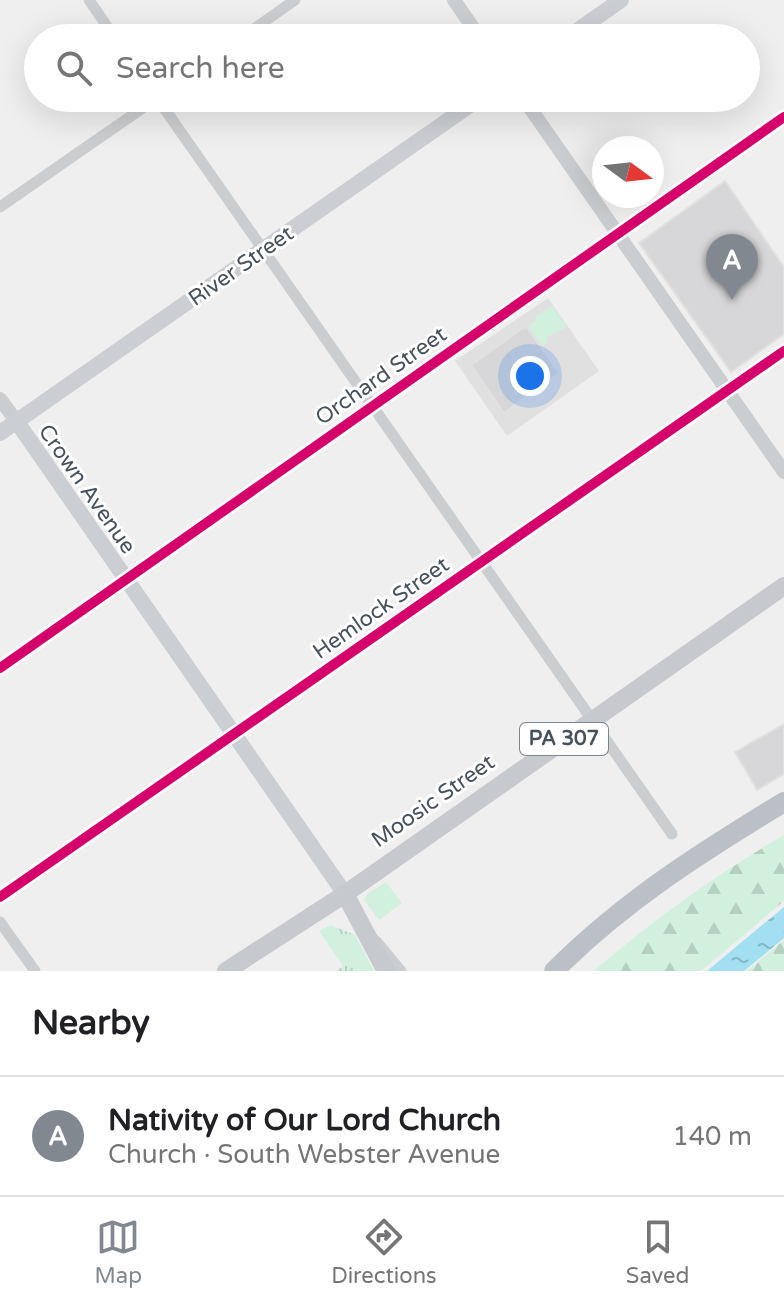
<!DOCTYPE html>
<html lang="en">
<head>
<meta charset="utf-8">
<style>
	:root { --surface:#fff; --page:#f6f6f6; --text:#202124; --muted:#757577; --line:#e0e0e0; --accent:#818890 }
	body { margin:0; font-family:"Varela Round",sans-serif; background:var(--page); color:var(--text) }
	.compass { position:absolute; left:592px; top:136px; width:72px; height:72px; border-radius:50%; background:var(--surface); box-shadow:0 8px 32px #0002; rotate:105deg }
	.you { position:absolute; left:530px; top:376px; width:28px; height:28px; margin:-20px; border:6px solid #fff; border-radius:50%; background:#1a73e8; box-shadow:0 0 0 12px #1a73e833 }
	.badge { display:grid; place-items:center; width:52px; height:52px; border-radius:50%; background:var(--accent); color:#fff; font-size:26px; font-weight:700 }
	.pin { position:absolute; translate:-50% -66px; filter:drop-shadow(0 2px 4px #0008) }
	.pin::after { content:''; position:absolute; top:42px; width:28px; height:24px; background:inherit; clip-path:polygon(0 0,100% 0,50% 100%) }
	.list { margin:0; padding:0; list-style:none }
	h2 { display:flex; justify-content:space-between; align-items:center; height:104px; margin:0; padding:0 32px; font-size:34px }
	h2 small { font-size:26px; font-weight:400; color:var(--muted) }
	.list li { display:grid; grid-template-columns:52px 1fr auto; gap:24px; align-items:center; box-sizing:border-box; height:120px; padding:0 32px; border-top:2px solid var(--line) }
	.list b { display:block; font-size:30px; white-space:nowrap }
	.list p { margin:0; font-size:26px; white-space:nowrap; color:var(--muted) }
	.list em { font-size:26px; font-style:normal; color:var(--muted) }
	.icon { flex:none; width:44px; height:44px; fill:none; stroke:currentColor; stroke-width:2; stroke-linecap:round; stroke-linejoin:round }
	.map { position:relative; flex:none; width:784px; height:971px; overflow:hidden }
	.search { position:absolute; background:var(--surface); box-shadow:0 8px 32px #0002; left:24px; right:24px; top:24px; height:88px; display:flex; align-items:center; gap:20px; box-sizing:border-box; padding:0 28px; border-radius:44px; color:var(--muted); font-size:30px }
	.sheet { height:224px; background:var(--surface) }
	nav { display:flex; justify-content:space-around; align-items:center; box-sizing:border-box; height:112px; border-top:2px solid var(--line); background:var(--surface); font-size:22px; color:var(--muted) }
	nav a { display:grid; justify-items:center; gap:4px }
	nav .on { color:var(--accent) }
	.map>svg:first-child { display:block }
	.education { fill:#e1e0e1 }
	.grass { fill:#d1f1de }
	.forest { fill:url(#forest-firs) }
	.park { fill:url(#park-tufts) }
	.water { fill:url(#water-ripples) }
	.building { fill:#d7d7d9; stroke:#e1e1e2; stroke-width:2 }
	.lines { fill:none; stroke-linecap:round; stroke-linejoin:round }
	.minor { stroke:#cbced0; stroke-width:11 }
	.tertiary { stroke:#cbced0; stroke-width:14 }
	.secondary { stroke:#cbcfd3; stroke-width:16 }
	.primary { stroke:#c6cace; stroke-width:18 }
	.motorway { stroke:#bbc0c6; stroke-width:20 }
	.cycleway-casing { stroke:#fff; stroke-width:15 }
	.cycleway { stroke:#d6006c; stroke-width:10 }
	.labels { text-anchor:middle; dominant-baseline:central; stroke-width:6; stroke-linejoin:round; paint-order:stroke }
	.shield { fill:#fff; stroke:#7d858e; stroke-width:2 }
	.shield-label { font-size:20px; font-weight:bold; fill:#45515d }
	.street-label { font-size:22px; fill:#45515d; stroke:#fff }
</style>
</head>
<body>
<div class="map">
<svg width="784" height="971" viewBox="0 0 784 971">
	<defs>
		<pattern id="forest-firs" width="22" height="20" patternUnits="userSpaceOnUse" patternTransform="scale(2)"><rect width="22" height="20" fill="#d1f1de"/><path d="M5 1l3.5 6h-7zM16 11l3.5 6h-7z" fill="#b5d0c1"/></pattern>
		<pattern id="park-tufts" width="24" height="20" patternUnits="userSpaceOnUse" patternTransform="scale(2)"><rect width="24" height="20" fill="#d1f1de"/><path d="M3 7l-1-3M5 7V3M7 7l1-3M15 17l-1-3M17 17v-4M19 17l1-3" fill="none" stroke="#b5d0c1"/></pattern>
		<pattern id="water-ripples" width="26" height="14" patternUnits="userSpaceOnUse" patternTransform="scale(2)"><rect width="26" height="14" fill="#a2dff2"/><path d="M2 4q2-2 4 0t4 0M15 11q2-2 4 0t4 0" fill="none" stroke="#86b7c7"/></pattern>
	</defs>
	<rect width="100%" height="100%" fill="#f0efef"/>
	<polygon class="education" points="548,298 599,371 507,436 455,361"/>
	<g class="grass">
		<polygon points="552,306 567,327 547,337 548,341 543,346 528,326 536,320 535,317"/>
		<polygon points="386,882 402,903 379,920 364,900 367,894"/>
	</g>
	<g class="forest">
		<path d="M784,835V901L701,971H594C652,920 717,874 784,835Z"/>
		<polygon points="784,940 784,971 747,971"/>
	</g>
	<polygon class="park" points="331,925 355,935 374,971 336,971 343,966 319,931"/>
	<polygon class="water" points="784,907 784,938 744,971 707,971"/>
	<g class="building">
		<polygon points="725,181 784,267 784,334 731,372 639,243"/>
		<polygon points="526,326 559,373 504,413 471,365"/>
		<polygon points="784,724 784,774 757,790 735,752"/>
	</g>
	<g class="lines">
		<g class="minor">
			<polyline points="89,0 115,38"/>
			<polyline points="241,38 295,0"/>
			<polyline points="157,98 672,834"/>
			<polyline points="0,207 157,98"/>
			<polyline points="0,668 784,117"/>
			<polyline points="0,897 784,351"/>
			<polyline points="0,922 35,971"/>
			<polyline points="376,941 401,971"/>
		</g>
		<g class="tertiary">
			<polyline points="454,0 480,38"/>
			<polyline points="523,98 784,472"/>
			<polyline points="0,399 17,422"/>
		</g>
		<g class="secondary">
			<polyline points="567,38 621,0"/>
			<polyline points="17,422 345,894"/>
			<polyline points="0,433 480,98"/>
		</g>
		<g class="primary">
			<polyline points="345,894 386,971"/>
			<polyline points="226,971 345,894 784,586"/>
		</g>
		<path class="motorway" d="M554,971C624,901 700,853 784,802"/>
		<g class="cycleway-casing">
			<g id="cycleway">
				<polyline points="0,668 784,117"/>
				<polyline points="0,897 784,351"/>
			</g>
		</g>
		<use href="#cycleway" class="cycleway"/>
	</g>
	<g class="labels">
		<rect class="shield" x="520" y="723" width="88" height="32" rx="6"/>
		<g class="shield-label">
			<text x="564" y="739">PA 307</text>
		</g>
		<g class="street-label">
			<text transform="translate(241 266) rotate(-35)">River Street</text>
			<text transform="translate(381 376) rotate(-35)">Orchard Street</text>
			<text transform="translate(87 489) rotate(55)">Crown Avenue</text>
			<text transform="translate(381 608) rotate(-35)">Hemlock Street</text>
			<text transform="translate(433 801) rotate(-35)">Moosic Street</text>
		</g>
	</g>
</svg>
<svg class="compass" viewBox="-18 -18 36 36"><path d="M0-13l5 13h-10z" fill="#e53935"/><path d="M0 13l5-13h-10z" fill="#757577"/></svg>
<div class="you"></div>
<div class="pin badge" style="left:732px;top:300px">A</div>
<div class="search"><svg class="icon" aria-label="search" viewBox="0 0 24 24"><circle cx="10" cy="10" r="6"/><path d="M15 15l6 6"/></svg>Search here</div>
</div>
<section class="sheet">
<h2>Nearby<small></small></h2>
<ul class="list">
<li><span class="badge">A</span><div><b>Nativity of Our Lord Church</b><p>Church · South Webster Avenue</p></div><em>140 m</em></li>
</ul>
</section>
<nav>
<a class="on"><svg class="icon" aria-label="map" viewBox="0 0 24 24"><path d="M3 6l6-2 6 2 6-2v14l-6 2-6-2-6 2zM9 4v14M15 6v14"/></svg>Map</a>
<a><svg class="icon" aria-label="directions" viewBox="0 0 24 24"><path d="M12 3l9 9-9 9-9-9zM9 14v-3h6M13 9l2 2-2 2"/></svg>Directions</a>
<a><svg class="icon" aria-label="saved" viewBox="0 0 24 24"><path d="M7 4h10v16l-5-4-5 4z"/></svg>Saved</a>
</nav>
</body>
</html>
